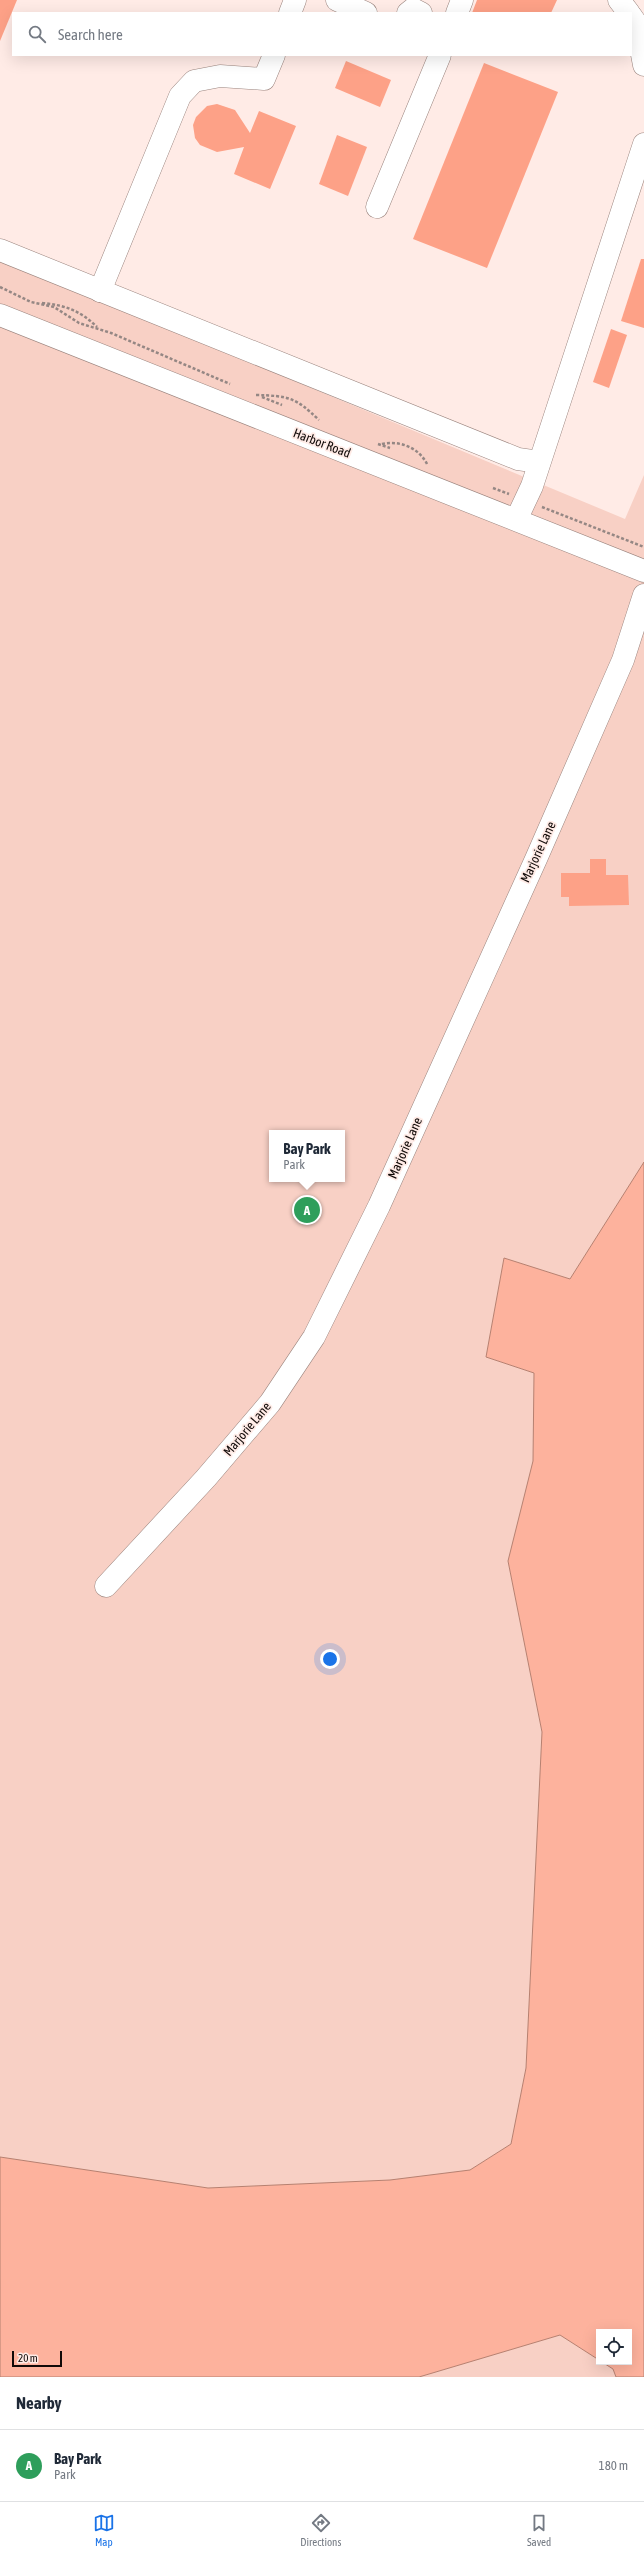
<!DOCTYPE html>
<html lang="en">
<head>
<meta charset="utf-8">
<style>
	:root { --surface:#fff; --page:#f2f2f3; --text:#1f2937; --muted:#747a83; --line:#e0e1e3; --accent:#1a73e8 }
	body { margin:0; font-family:"Asap Condensed",sans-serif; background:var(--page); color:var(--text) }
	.controls { position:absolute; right:12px; bottom:12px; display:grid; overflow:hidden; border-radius:0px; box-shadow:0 4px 16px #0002 }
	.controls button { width:36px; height:36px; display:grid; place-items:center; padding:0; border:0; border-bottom:1px solid var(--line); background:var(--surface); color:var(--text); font:20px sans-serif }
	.scale { position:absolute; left:12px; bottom:10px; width:50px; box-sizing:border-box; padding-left:4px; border:2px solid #110a08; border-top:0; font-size:11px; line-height:14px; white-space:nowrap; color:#110a08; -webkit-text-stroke:3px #ffebe6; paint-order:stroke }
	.you { position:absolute; left:330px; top:1659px; width:14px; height:14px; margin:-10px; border:3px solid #fff; border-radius:50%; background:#1a73e8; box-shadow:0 0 0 6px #1a73e833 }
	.badge { display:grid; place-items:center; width:26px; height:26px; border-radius:50%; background:var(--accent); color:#fff; font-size:13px; font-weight:700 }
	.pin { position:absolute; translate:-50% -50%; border:2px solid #fff; box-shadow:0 1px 4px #0006 }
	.popup { position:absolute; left:269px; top:1130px; width:76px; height:52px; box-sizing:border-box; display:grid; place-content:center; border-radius:0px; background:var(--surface); filter:drop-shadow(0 1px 3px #0005); font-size:13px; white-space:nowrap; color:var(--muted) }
	.popup b { font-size:15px; color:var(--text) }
	.popup::after { content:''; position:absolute; left:50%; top:100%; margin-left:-8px; border:8px solid transparent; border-top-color:var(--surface) }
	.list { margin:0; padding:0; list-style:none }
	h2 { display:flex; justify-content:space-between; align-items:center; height:52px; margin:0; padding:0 16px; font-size:17px }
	h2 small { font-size:13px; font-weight:400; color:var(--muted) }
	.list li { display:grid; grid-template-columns:26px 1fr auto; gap:12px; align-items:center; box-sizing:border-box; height:72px; padding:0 16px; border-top:1px solid var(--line) }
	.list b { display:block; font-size:15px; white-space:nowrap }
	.list p { margin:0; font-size:13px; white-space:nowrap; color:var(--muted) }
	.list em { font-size:13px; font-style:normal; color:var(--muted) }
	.icon { flex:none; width:22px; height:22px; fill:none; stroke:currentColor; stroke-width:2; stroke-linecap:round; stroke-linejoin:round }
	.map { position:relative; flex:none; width:644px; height:2377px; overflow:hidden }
	.search { position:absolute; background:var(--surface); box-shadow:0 4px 16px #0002; left:12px; right:12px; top:12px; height:44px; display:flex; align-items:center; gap:10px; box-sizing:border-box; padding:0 14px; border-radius:0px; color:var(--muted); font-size:15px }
	.sheet { height:124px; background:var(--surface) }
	nav { display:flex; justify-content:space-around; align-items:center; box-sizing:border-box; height:56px; border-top:1px solid var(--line); background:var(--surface); font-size:11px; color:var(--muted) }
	nav a { display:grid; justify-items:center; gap:2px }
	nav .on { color:var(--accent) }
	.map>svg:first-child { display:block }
	.green { fill:#f8d0c5; fill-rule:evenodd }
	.water { fill:#fdb29d; stroke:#b68070 }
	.building { fill:#fda187 }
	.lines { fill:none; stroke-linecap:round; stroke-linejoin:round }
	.minor-casing { stroke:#9b857f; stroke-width:23 }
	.path { stroke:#958784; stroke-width:2.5; stroke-dasharray:3 2; stroke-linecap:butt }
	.minor { stroke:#fff; stroke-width:22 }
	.labels { text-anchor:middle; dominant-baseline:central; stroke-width:3.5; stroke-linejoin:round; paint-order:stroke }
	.street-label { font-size:13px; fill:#110a08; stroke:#ffebe6 }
</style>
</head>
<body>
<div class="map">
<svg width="644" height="2377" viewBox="0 0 644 2377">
	<rect width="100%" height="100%" fill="#ffebe6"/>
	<g class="green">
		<path d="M0,258L625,519L644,475V1162L570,1279L504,1258L486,1357L534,1373L533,1461L508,1561L542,1732L526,2068L511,2144L470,2170L390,2180L208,2188L0,2157ZM272,1133H342V1179H272Z"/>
		<polygon points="560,2335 613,2369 616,2377 419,2377"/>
	</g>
	<polygon class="water" points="644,1162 644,2377 616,2377 613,2369 602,2362 629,2362 629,2332 599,2332 599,2360 560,2335 419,2377 0,2377 0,2157 208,2188 390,2180 470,2170 511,2144 526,2068 542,1732 508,1561 533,1461 534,1373 486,1357 504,1258 570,1279"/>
	<g class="building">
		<polygon points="0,0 17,0 0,41"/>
		<polygon points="477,0 557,0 551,13 472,13"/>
		<polygon points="346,61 391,80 380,107 335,88"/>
		<polygon points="484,63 558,92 487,268 413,239"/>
		<polygon points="217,104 235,110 250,133 259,111 296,126 270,189 234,174 244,147 217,152 200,145 195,138 193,125 196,117 207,106"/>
		<polygon points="337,135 367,147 348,196 319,184"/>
		<polygon points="641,259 644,259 644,328 621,321"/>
		<polygon points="611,329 627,335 609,388 593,382"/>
		<polygon points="590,859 606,859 606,875 628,875 629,905 569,906 569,897 561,897 561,873 590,873"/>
	</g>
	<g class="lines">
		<g class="minor-casing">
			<g id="minor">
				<polyline points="337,0 366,13"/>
				<polyline points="619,0 629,13"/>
				<polyline points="290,13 295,0"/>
				<polyline points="408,13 413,9 421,13"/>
				<polyline points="457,13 462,0"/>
				<polyline points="631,16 636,23 644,65"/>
				<polyline points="377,207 440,55"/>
				<polyline points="0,250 518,459 539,462"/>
				<polyline points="100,291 180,96 194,81 220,76 264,79 274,55"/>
				<polyline points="0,315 644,571"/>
				<polyline points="517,518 532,486 644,144"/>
				<polyline points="106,1586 206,1478 270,1403 314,1337 379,1206 536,859 623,660 644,595"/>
			</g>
		</g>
		<g class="path">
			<polyline points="0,287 31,302 54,307 79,323 111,333 230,384"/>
			<path d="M42,303C65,305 81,311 97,327"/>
			<path d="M256,395C289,396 295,397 319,420"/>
			<polyline points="262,397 282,405"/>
			<polyline points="378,444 390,448"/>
			<path d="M382,444C400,440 419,448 427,464"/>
			<polyline points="493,488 509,494"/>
			<polyline points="542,507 644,547"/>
		</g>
		<use href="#minor" class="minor"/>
	</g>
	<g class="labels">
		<g class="street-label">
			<text transform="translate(322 443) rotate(21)">Harbor Road</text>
			<text transform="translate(538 852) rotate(-65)">Marjorie Lane</text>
			<text transform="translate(405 1148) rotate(-66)">Marjorie Lane</text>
			<text transform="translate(247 1429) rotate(-50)">Marjorie Lane</text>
		</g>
	</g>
</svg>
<div class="controls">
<button><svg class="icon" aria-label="locate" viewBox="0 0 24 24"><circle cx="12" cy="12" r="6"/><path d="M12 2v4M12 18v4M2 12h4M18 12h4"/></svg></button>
</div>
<div class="scale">20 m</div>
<div class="you"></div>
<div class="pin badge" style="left:307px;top:1210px;background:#2e9e5b">A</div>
<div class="popup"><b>Bay Park</b>Park</div>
<div class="search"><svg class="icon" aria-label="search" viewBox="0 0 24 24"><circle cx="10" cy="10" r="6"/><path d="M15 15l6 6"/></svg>Search here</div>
</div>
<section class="sheet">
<h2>Nearby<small></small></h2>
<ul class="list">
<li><span class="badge" style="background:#2e9e5b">A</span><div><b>Bay Park</b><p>Park</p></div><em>180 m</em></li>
</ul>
</section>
<nav>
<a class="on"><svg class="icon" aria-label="map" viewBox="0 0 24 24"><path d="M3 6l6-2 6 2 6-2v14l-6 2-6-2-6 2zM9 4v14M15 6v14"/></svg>Map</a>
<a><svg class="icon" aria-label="directions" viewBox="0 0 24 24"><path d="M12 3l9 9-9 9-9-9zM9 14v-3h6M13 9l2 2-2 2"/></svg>Directions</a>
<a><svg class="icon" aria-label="saved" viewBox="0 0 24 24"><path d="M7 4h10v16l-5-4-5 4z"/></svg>Saved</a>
</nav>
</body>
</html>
